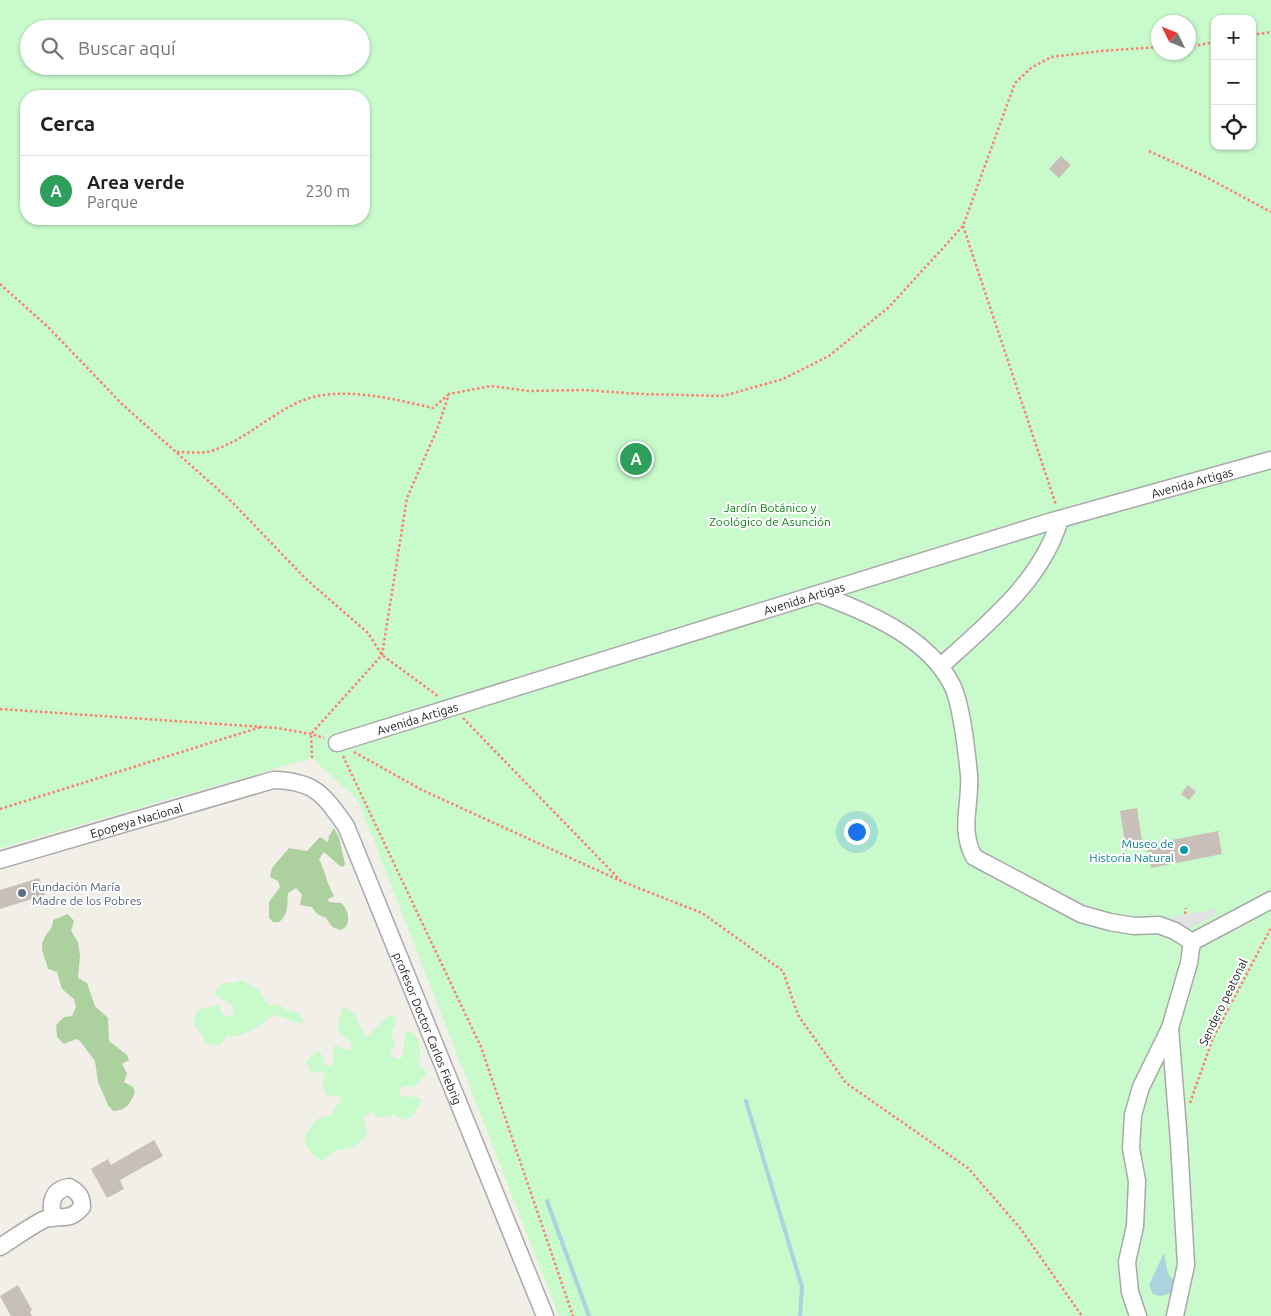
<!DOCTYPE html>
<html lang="es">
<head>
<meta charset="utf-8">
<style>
	:root { --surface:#fff; --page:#f6f6f6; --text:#202124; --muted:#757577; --line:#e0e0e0; --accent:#1a73e8 }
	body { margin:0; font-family:Ubuntu,sans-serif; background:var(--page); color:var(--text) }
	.controls { position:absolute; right:15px; top:15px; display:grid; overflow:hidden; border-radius:10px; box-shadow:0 1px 4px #0004 }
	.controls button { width:45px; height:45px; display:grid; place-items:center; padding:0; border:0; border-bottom:1px solid var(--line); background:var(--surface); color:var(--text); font:25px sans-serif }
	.compass { position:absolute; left:1151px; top:15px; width:45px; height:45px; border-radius:50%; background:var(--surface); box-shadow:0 1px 4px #0004; rotate:313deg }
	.you { position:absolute; left:856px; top:831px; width:18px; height:18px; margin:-12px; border:4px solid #fff; border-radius:50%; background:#1a73e8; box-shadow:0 0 0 8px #1a73e833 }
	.badge { display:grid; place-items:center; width:32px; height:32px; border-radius:50%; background:var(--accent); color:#fff; font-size:16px; font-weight:700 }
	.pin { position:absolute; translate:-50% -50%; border:2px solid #fff; box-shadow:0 1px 5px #0006 }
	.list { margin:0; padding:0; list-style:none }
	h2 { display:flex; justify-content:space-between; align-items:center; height:65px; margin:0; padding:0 20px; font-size:21px }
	h2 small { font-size:16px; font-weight:400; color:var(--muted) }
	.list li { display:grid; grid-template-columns:32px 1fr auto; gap:15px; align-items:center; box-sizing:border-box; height:70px; padding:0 20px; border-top:1px solid var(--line) }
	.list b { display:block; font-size:19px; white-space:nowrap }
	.list p { margin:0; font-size:16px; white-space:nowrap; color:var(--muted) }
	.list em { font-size:16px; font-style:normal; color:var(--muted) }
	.icon { flex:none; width:28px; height:28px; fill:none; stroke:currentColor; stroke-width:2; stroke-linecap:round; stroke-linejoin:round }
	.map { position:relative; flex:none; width:1271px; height:1316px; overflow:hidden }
	.search { position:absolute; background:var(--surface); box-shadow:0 1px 4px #0004; left:20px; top:20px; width:350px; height:55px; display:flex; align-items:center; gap:12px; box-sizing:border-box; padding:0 18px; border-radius:28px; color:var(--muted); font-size:19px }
	.panel { position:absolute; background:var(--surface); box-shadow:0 1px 4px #0004; left:20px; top:90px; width:350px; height:135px; border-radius:20px }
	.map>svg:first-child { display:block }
	.forest { fill:#add19e }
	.park { fill:#c8facc; fill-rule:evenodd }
	.parking { fill:#e2e2e2 }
	.water { fill:#aad3df }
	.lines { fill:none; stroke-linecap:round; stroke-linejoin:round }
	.stream { stroke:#aad3df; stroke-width:4 }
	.building { fill:#c7bfb8 }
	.minor-casing { stroke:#a9a9a9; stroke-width:19 }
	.path { stroke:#fa8072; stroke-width:2.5; stroke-dasharray:2.5 2.5; stroke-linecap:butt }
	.minor { stroke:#fff; stroke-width:16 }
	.culture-dot { fill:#0f9aa8; stroke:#fff; stroke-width:2 }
	.service-dot { fill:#5c6f8a; stroke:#fff; stroke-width:2 }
	.labels { text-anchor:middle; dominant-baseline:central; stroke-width:4; stroke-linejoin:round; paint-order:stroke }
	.street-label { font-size:12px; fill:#222; stroke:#fff }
	.park-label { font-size:12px; fill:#0c8416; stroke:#fff }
	.culture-label { font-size:12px; fill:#0d838f; stroke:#fff; text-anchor:end }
	.service-label { font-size:12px; fill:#4e5e75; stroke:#fff; text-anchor:start }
</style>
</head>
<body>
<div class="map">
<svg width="1271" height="1316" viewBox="0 0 1271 1316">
	<rect width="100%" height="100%" fill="#f2efe9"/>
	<g class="forest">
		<path d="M334,828L339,837L345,864L343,867L340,866L324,852L319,859C325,871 327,884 334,896L328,899L329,902L341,903C349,909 352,926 341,930L332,927L326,918L317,914L312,907L300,905L302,895L296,888L288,893C287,904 289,915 279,922H273L269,918V902L280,887L278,881L270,877L272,868L289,848L307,851L320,837L328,842L329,836Z"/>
		<path d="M68,914L74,921L71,931L78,942L80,956L78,978L87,983L95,1006L108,1018L109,1041L127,1055L129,1060L122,1064L127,1073L124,1082L133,1087L135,1092C131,1103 126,1111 113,1111L108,1105L98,1082L95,1061L79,1040L76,1039L64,1044L57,1037L56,1025L64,1017L72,1016L76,1007L74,999L62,989L57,972L48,969C47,960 38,950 44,939C47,931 53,930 53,920Z"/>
	</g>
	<g class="park">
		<path d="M0,0H1271V1316H559L358,800L312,758L0,848ZM1215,19H1252V146H1215ZM1158,22H1188V52H1158ZM29,29H361V66H29ZM26,96H364V219H26Z"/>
		<path d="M241,980L258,989L269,1006L278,1004L286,1010L299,1013L303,1021L302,1024L275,1015L268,1018C266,1024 242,1036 236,1036C233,1036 230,1035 228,1035L220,1045L205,1044L202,1035L193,1023L197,1010L218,1005L224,1016H231L234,1011L232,1005L214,994L222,983H234Z"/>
		<path d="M345,1008C361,1013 356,1028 368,1037L388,1016L394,1015L397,1020L391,1035L395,1044L390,1055L398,1059L403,1057L405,1032L411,1031C422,1039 421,1054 419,1065L425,1069L426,1074L414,1087L405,1086L398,1091L401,1096L417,1097L422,1101L412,1117L403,1120L395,1115L387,1117H375V1112L364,1116L363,1119L367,1131L366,1137L353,1147L335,1151L323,1161C313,1157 304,1146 305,1135L317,1119L333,1114L335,1107L342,1101L338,1096L326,1095L323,1086L325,1074L320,1072L311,1073L306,1061L318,1051L323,1056L325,1065L331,1066L333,1064L334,1045L348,1050L351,1049V1043L337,1029L342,1009Z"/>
	</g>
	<polygon class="parking" points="1216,909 1215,915 1188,929 1170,925 1173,917"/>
	<polygon class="water" points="1164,1253 1168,1274 1175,1282 1172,1293 1161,1296 1153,1294 1149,1285"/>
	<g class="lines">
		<g class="stream">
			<polyline points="746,1101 802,1287 800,1316"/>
			<polyline points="547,1201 589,1316"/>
		</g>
	</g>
	<g class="building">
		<polygon points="1061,156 1071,165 1059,178 1049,169"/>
		<polygon points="1188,785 1196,792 1189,800 1181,794"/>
		<polygon points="1137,808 1143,847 1126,849 1120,811"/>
		<polygon points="1218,831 1222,854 1151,868 1146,845"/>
		<polygon points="39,878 45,895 0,909 0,890"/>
		<polygon points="154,1140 163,1156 120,1180 124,1189 107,1198 91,1169 108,1159 111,1165"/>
		<polygon points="18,1285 32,1310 30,1312 32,1316 11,1316 0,1296"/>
	</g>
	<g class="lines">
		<g class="minor-casing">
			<g id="minor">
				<path d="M819,594C867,612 928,637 952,685C961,702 967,754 969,775C971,805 959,829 974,857L1081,914L1110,922L1134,926L1159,925L1175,931L1192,942"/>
				<path d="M941,666C987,624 1042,581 1060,519"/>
				<path id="s1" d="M337,743L1049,522L1271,460"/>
				<path id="s2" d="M0,860L273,780C315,781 323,794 346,826L545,1316"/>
				<polyline points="1192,942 1271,900"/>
				<polyline points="1170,1028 1179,1142 1186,1265 1175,1316"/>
				<path d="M0,1247C14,1238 28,1228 43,1220C59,1213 68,1224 82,1207C82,1196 78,1192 69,1187C51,1190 50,1204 53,1218"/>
				<polyline points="1138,1316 1130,1292 1127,1262 1135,1226 1137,1181 1131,1148 1133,1115 1141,1087 1170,1028 1189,963 1192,942"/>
			</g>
		</g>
		<g class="path">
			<polyline points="1252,35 1271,32"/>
			<polyline points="1188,47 1215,42"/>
			<polyline points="1149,151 1204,176 1271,212"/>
			<polyline points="963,226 1056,505"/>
			<polyline points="0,284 48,327 122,404 231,501 306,579 368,633 382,655 438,696"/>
			<path d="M177,452C187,452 201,454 211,451C244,441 269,415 301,401C341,385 393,399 433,408L448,395"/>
			<polyline points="0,709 277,728 311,734 324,738"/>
			<polyline points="463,718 621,881"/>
			<polyline points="354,752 422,790 623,882 702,913 783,971 798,1015 846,1083 968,1168 1020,1228 1082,1316"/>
			<polyline points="343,756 481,1047 573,1316"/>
			<polyline points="312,758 311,734 382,655 407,498 438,427 449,394 491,386 529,391 584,390 641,394 723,396 783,379 829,356 889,307 963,226 1015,83 1031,68 1051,57 1101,51 1158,47"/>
			<polyline points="0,809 261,727"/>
			<polyline points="1185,914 1186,908"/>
			<polyline points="1190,1103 1213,1038 1271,928"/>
		</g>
		<use href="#minor" class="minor"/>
	</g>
	<circle class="culture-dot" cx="1184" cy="850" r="5"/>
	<circle class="service-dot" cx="22" cy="893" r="5"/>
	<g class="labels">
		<g class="street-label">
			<text stroke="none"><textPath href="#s1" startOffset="894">Avenida Artigas</textPath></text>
			<text stroke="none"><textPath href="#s1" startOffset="489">Avenida Artigas</textPath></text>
			<text stroke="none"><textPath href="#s1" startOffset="84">Avenida Artigas</textPath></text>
			<text stroke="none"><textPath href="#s2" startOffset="142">Epopeya Nacional</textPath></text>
			<text transform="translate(1223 1002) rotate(-64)">Sendero peatonal</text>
			<text stroke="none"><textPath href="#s2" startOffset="594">profesor Doctor Carlos Fiebrig</textPath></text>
		</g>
		<g class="park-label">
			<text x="770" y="507">Jardín Botánico y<tspan x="770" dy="14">Zoológico de Asunción</tspan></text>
		</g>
		<g class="culture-label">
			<text x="1174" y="843">Museo de<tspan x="1174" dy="14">Historia Natural</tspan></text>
		</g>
		<g class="service-label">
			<text x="32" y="886">Fundación María<tspan x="32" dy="14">Madre de los Pobres</tspan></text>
		</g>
	</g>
</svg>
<div class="controls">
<button>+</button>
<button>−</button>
<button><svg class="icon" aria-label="locate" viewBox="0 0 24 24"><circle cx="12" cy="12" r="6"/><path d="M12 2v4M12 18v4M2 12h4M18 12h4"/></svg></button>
</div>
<svg class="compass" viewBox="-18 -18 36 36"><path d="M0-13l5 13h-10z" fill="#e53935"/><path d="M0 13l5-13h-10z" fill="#757577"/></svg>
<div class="you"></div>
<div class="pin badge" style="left:636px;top:459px;background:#2e9e5b">A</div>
<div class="search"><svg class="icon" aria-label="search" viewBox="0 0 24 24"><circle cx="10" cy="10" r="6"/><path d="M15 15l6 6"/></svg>Buscar aquí</div>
<section class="panel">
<h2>Cerca<small></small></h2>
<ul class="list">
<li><span class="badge" style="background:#2e9e5b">A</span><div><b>Area verde</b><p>Parque</p></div><em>230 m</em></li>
</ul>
</section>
</div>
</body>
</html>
